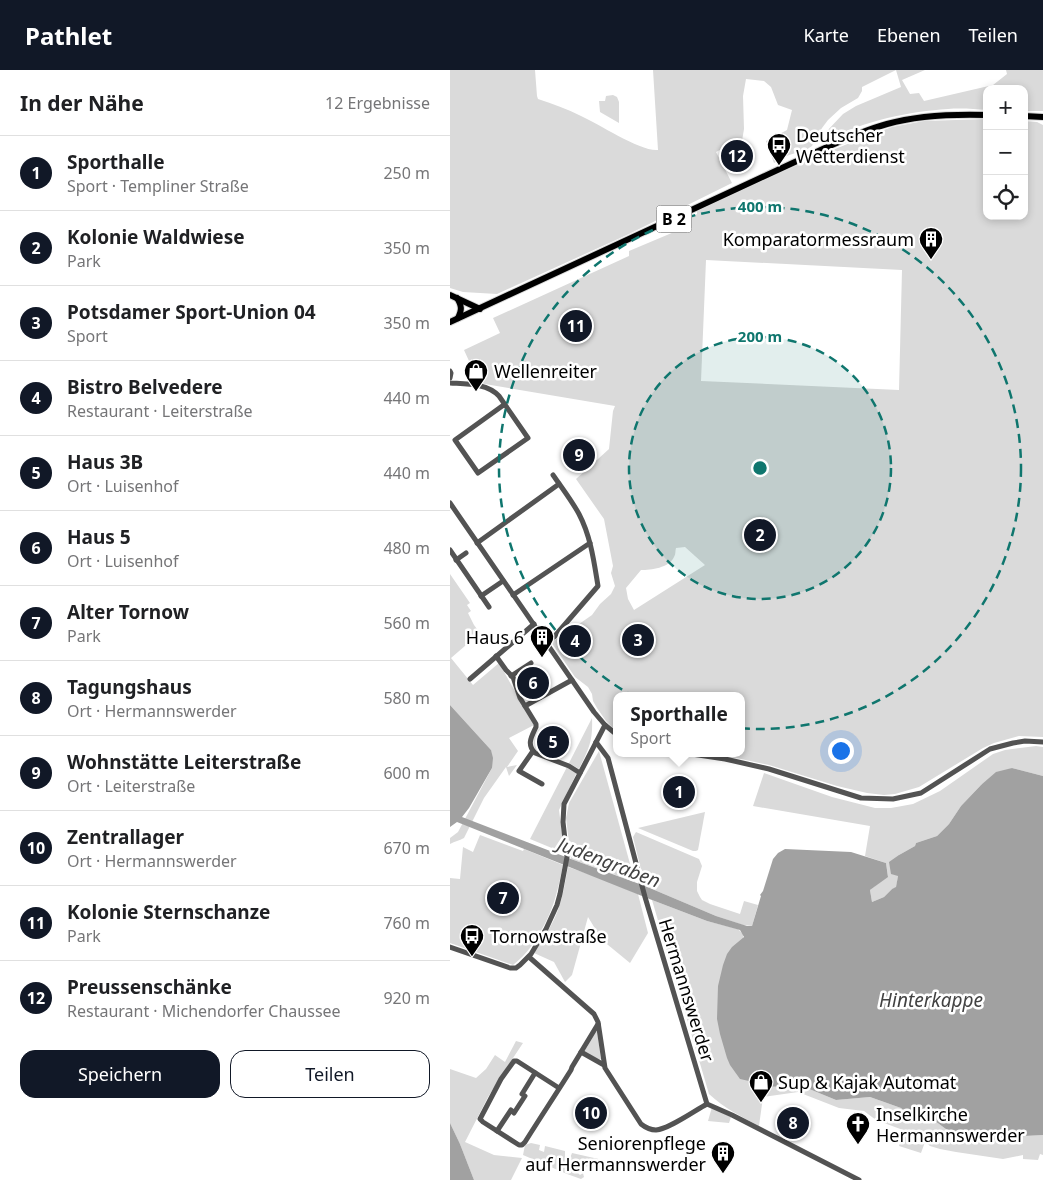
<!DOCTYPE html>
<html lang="de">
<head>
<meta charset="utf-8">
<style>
	:root { --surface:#fff; --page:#f6f6f6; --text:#202124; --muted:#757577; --line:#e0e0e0; --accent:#111827 }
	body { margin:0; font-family:"Noto Sans",sans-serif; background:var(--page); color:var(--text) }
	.controls { position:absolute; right:15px; top:15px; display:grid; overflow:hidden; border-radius:10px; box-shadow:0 2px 8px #0003 }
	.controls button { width:45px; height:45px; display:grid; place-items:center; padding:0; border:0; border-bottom:1px solid var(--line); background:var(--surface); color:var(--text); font:25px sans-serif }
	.you { position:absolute; left:390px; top:680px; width:18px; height:18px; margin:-12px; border:4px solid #fff; border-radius:50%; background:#1a73e8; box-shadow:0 0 0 8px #1a73e833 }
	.badge { display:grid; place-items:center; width:32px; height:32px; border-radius:50%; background:var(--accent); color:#fff; font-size:16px; font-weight:700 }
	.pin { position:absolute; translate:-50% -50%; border:2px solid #fff; box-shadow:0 1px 5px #0006 }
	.popup { position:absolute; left:163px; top:622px; width:132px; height:65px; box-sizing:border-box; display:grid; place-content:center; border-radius:10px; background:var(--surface); filter:drop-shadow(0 1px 4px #0005); font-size:16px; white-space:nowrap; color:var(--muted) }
	.popup b { font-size:19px; color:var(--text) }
	.popup::after { content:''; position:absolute; left:50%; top:100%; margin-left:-10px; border:10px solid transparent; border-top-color:var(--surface) }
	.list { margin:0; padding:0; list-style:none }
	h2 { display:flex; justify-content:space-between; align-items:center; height:65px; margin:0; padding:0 20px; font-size:21px }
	h2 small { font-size:16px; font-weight:400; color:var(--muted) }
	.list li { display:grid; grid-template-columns:32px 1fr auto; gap:15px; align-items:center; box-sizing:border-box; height:75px; padding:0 20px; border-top:1px solid var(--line) }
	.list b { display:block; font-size:19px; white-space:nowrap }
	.list p { margin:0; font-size:16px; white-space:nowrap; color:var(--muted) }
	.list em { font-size:16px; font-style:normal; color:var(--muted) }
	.actions { display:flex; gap:10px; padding:15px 20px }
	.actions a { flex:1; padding:11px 0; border:1px solid var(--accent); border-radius:15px; text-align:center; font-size:18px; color:var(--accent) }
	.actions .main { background:var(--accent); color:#fff }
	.icon { flex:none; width:28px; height:28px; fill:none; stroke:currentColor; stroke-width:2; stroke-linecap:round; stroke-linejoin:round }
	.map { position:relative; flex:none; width:593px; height:1110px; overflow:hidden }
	header { display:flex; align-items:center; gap:30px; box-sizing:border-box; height:70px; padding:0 25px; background:var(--accent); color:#fff }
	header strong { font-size:24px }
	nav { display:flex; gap:28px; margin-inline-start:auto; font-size:18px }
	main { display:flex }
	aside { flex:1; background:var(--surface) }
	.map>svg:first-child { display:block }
	.green { fill:#dadada; fill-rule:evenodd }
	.water { fill:#a1a1a1 }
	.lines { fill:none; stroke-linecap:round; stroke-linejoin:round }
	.major-casing { stroke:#dbdbdb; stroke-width:8 }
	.minor { stroke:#535353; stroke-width:5 }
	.major { stroke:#000; stroke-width:6 }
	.ring { fill:none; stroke:#0f766e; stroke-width:2.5; stroke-dasharray:9 6 }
	.labels { text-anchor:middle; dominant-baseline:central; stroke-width:5; stroke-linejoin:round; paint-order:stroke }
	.shield { fill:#fff; stroke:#4c4c4c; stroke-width:1 }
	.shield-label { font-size:16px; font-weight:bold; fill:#000 }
	.poi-label { font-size:18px; fill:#000; stroke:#fff; text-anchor:start }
	.street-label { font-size:18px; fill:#000; stroke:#fff }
	.water-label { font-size:19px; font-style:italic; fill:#424242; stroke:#fff }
	.centre { fill:#0f766e; stroke:#fff; stroke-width:2.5 }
	.ring-label { font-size:15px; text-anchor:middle; font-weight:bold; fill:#0f766e; stroke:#fff; stroke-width:5; stroke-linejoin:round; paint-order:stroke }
</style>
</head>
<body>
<header>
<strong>Pathlet</strong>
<nav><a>Karte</a><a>Ebenen</a><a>Teilen</a></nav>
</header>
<main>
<aside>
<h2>In der Nähe<small>12 Ergebnisse</small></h2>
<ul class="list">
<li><span class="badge">1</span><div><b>Sporthalle</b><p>Sport · Templiner Straße</p></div><em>250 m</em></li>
<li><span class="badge">2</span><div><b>Kolonie Waldwiese</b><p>Park</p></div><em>350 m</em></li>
<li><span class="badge">3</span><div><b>Potsdamer Sport-Union 04</b><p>Sport</p></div><em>350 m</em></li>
<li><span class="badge">4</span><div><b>Bistro Belvedere</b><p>Restaurant · Leiterstraße</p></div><em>440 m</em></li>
<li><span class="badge">5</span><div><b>Haus 3B</b><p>Ort · Luisenhof</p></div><em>440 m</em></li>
<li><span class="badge">6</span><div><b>Haus 5</b><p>Ort · Luisenhof</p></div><em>480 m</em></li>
<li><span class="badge">7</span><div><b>Alter Tornow</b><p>Park</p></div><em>560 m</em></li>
<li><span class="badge">8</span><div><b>Tagungshaus</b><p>Ort · Hermannswerder</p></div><em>580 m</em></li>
<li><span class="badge">9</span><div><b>Wohnstätte Leiterstraße</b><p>Ort · Leiterstraße</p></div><em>600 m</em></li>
<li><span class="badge">10</span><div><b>Zentrallager</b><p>Ort · Hermannswerder</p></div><em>670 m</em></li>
<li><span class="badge">11</span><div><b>Kolonie Sternschanze</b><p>Park</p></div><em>760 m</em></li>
<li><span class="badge">12</span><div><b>Preussenschänke</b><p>Restaurant · Michendorfer Chaussee</p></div><em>920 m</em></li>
</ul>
<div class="actions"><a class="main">Speichern</a><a>Teilen</a></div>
</aside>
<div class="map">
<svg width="593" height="1110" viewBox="0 0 593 1110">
	<rect width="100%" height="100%" fill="#fff"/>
	<g class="green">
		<path d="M0,0H85L87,26L88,29C103,34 117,39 131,46C149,54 191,82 208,80L203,0H475L452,10L460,24L469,23L474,31L543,15L557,4L556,0H593V41H574V19H537V40C524,39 511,38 498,39C461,41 413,51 380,69L376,62L393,44L406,36L451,17L446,0L412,17V21L408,28L391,38L378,50L372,58L362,76L356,80L339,85L324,93L316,71L337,60L342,40L328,35L321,17L314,11L296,9L293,26L294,59L292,71C284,75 275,77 266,82L282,113L179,164L47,224L13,222L0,218Z"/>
		<polygon points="163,25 167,27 169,32 169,53 150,42 149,31 155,31 156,26"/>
		<path d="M537,49V146H574V51L587,52L593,55V667L569,666L544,673L533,678L469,717L445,724L434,725L417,723L387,716L319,695L264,683H292V626H166V661L156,651L147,638L143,631L142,624L138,617L125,607L101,572L108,568L115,558L119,561L142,545L150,534L161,524L165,516L161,503L163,496L154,449L126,409L159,379L163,341L165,336L29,313L14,280L50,263L43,248L179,186V181L236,157C237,149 240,148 247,144V140L368,86L417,66L442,57L474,51ZM256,190L452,200L449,320L251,311ZM235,477L255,495L184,540L178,529L176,518L191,500C201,500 219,498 224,487C226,484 225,481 226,478Z"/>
		<path d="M0,504L20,533L17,535L21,541L18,543L24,555L30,563L1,588L23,615L49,593L84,655L59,668L68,681L57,697L67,695L59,706L56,697L34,728L14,768C9,771 5,771 0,774V768L8,762L42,698L41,680L0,635Z"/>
		<path d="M142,648C143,671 139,678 129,699L119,693Z"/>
		<polygon points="586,676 593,677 593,706 562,698 531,715 511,736 499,754 487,766 466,773 465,776 449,785 448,806 446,818 442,819 434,827 422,832 420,820 438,806 436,793 415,786 420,756 303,736 314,703 382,727 425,738 441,738 463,734 490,721 543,684 555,680"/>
		<polygon points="149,681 185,812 121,789 116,748 119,733"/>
		<polygon points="117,697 127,702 109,740 114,779 109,781 80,769"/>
		<polygon points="255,742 248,780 246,781 243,781 188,758"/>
		<polygon points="186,762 249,789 252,796 247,812 247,821 250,827 252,830 260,834 290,844 294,831 308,835 302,856 293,855 266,846 195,816 183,767"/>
		<path d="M30,765L73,781L74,779L113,795C107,824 103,843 86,869C80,879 73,887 63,895L0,873V808L10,809L13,777L23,782Z"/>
		<path d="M118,797L147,807L188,824L198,863L180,893L152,870L138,847L122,905L115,912L104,892L84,883C93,869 102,856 108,840C113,827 115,812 118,797Z"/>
		<path d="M202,830L257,851L288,859L293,864V868L288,992L299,1011L309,1017L352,1016L386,1030L420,1027L451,1038L458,1044L485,1051L504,1065L559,1067L593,1065V1085L590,1084L588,1090L573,1089V1085L553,1089L506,1082L490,1079L480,1076L475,1072L471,1083L449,1076L452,1066L474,1072L470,1068L453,1060L426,1050L414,1041L389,1038L348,1022L313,1027L309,1056C292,1047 274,1038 259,1024Z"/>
		<polygon points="146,962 147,962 151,989 149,990 134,982"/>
		<polygon points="66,971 73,973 51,1006 38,1027 15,1072 44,1085 72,1088 61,1110 24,1110 10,1074 0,1053 0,999 26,1008 36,999 45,985 55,992"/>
		<polygon points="262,1037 281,1047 279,1053 258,1051"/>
		<polygon points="81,1073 90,1075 89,1080 94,1082 95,1076 115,1081 115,1087 120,1088 122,1083 153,1090 143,1101 137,1096 133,1101 131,1098 128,1099 127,1102 130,1105 133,1103 134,1107 131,1109 117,1104 73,1085 75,1075"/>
	</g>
	<g class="water">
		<polygon points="0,635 41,680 43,688 42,698 19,738 12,747 121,789 195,816 266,846 297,856 302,856 311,826 310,825 313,821 323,789 328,783 335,779 401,782 436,793 438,807 420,820 422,832 434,827 442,819 446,817 448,806 441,804 439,792 449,785 465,776 466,773 487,766 499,754 511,736 531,715 546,702 562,698 593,706 593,1065 559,1067 552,1071 504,1065 485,1051 458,1044 451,1038 420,1027 386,1030 352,1016 309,1017 299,1011 290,1009 280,995 277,988 270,964 267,949 268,916 273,895 277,884 282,877 294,867 290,860 257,851 202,830 7,752 0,757"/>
		<polygon points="0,1053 10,1074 24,1110 0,1110"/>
	</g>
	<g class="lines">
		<g class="major-casing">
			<g id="major">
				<polyline points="574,46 593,47"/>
				<polyline points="0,225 30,239"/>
				<path d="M7,228C12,236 12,240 8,248"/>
				<path d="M0,252L375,78C395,69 415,60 437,54C469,45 503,44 537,45"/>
			</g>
		</g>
		<g class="minor">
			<polyline points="0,301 1,303 0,308"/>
			<path d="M0,313C16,314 37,313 49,326L78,368L28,403L5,370L55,334"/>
			<polyline points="0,433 144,642 155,655 166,664"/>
			<polyline points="27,473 109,414"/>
			<polyline points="0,480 39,537"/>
			<polyline points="6,490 16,483"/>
			<polyline points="63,525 140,473"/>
			<polyline points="31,526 53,511"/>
			<path d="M96,572L104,567L148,516C144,492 141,467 129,444C122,431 112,418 103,405"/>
			<polyline points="46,586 56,600 63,607 70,628 75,636"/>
			<polyline points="61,606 81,593"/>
			<polyline points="20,609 84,554"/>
			<path d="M122,610L75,636L86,654V657C82,666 76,674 85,683L119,696L130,703"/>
			<polyline points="146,672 158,688 195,827 257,1034 282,1045 409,1110"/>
			<polyline points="83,681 69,701 92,714"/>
			<polyline points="235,683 275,689 319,699 411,728 443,729 471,723 540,679 563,673 575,671 593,672"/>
			<polyline points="0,877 60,898 66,898 70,895 81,884 96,859 107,835 110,824 117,787 113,752 114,734 155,655"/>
			<path d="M79,887L144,944L148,952L155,998L191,1054C196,1058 200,1060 206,1060C219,1059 244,1041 257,1034"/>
			<polyline points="131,982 154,995"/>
			<path d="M109,1018L67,991H64L51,1009L30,1049L33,1052L69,1075H72L75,1072C90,1048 106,1024 121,1000L122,997L148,954"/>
			<polyline points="47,1061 61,1040 64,1043 75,1026 72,1024 85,1003"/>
		</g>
		<use href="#major" class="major"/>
	</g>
	<circle cx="310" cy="398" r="131" fill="#0f766e" fill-opacity=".12"/>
	<g class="ring">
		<circle cx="310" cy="398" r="131"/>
		<circle cx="310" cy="398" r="261"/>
	</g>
	<defs>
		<g id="bus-pin" transform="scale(1.25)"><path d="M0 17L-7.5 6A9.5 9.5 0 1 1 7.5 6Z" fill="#000" stroke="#fff"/><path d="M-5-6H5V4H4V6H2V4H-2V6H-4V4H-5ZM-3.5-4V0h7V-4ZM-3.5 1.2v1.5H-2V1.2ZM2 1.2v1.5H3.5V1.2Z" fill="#fff"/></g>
		<g id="building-pin" transform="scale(1.25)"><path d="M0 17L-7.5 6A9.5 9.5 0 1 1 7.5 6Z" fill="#000" stroke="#fff"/><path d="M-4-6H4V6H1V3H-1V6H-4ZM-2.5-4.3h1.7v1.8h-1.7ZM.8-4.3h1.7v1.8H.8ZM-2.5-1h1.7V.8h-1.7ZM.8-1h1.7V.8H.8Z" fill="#fff"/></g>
		<g id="shop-pin" transform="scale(1.25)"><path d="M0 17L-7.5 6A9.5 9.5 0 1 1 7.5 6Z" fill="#000" stroke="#fff"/><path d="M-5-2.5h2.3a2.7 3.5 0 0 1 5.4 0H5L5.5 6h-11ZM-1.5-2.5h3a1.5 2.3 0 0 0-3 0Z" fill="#fff"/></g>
		<g id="church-pin" transform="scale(1.25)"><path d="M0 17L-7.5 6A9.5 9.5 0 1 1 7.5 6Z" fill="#000" stroke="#fff"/><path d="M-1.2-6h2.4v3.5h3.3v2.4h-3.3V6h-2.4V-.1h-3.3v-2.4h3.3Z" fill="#fff"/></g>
	</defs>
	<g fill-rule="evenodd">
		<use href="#bus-pin" x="329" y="75"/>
		<use href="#building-pin" x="481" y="169"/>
		<use href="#shop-pin" x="26" y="301"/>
		<use href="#building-pin" x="92" y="567"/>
		<use href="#bus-pin" x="22" y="866"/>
		<use href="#shop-pin" x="311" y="1012"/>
		<use href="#church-pin" x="408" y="1054"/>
		<use href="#building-pin" x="273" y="1083"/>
	</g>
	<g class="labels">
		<rect class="shield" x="206.5" y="135.5" width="35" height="27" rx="4"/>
		<g class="shield-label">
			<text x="224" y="149">B 2</text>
		</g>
		<g class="poi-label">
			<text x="346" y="65">Deutscher<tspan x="346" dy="21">Wetterdienst</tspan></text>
			<text x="464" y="169" text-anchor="end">Komparatormessraum</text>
			<text x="44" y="301">Wellenreiter</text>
			<text x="74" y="567" text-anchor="end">Haus 6</text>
			<text x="40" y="866">Tornowstraße</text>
			<text x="328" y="1012">Sup &amp; Kajak Automat</text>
			<text x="426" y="1044">Inselkirche<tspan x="426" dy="21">Hermannswerder</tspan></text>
			<text x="256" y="1073" text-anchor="end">Seniorenpflege<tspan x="256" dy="21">auf Hermannswerder</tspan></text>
		</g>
		<g class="street-label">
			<text transform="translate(237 920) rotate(73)">Hermannswerder</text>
		</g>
		<g class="water-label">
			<text transform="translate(159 792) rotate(21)">Judengraben</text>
			<text x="481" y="930">Hinterkappe</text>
		</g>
	</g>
	<circle cx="310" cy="398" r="8" class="centre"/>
	<g class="ring-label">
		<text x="310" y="142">400 m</text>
		<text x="310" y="272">200 m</text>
	</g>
</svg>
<div class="controls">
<button>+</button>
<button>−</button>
<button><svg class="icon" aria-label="locate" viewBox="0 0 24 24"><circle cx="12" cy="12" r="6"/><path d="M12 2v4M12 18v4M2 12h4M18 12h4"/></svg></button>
</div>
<div class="you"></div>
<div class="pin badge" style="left:229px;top:722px">1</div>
<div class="popup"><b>Sporthalle</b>Sport</div>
<div class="pin badge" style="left:310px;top:465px">2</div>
<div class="pin badge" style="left:188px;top:570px">3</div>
<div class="pin badge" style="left:125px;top:571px">4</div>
<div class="pin badge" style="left:103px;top:672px">5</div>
<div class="pin badge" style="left:83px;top:613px">6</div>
<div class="pin badge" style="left:53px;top:828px">7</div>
<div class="pin badge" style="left:343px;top:1053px">8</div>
<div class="pin badge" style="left:129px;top:385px">9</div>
<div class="pin badge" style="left:141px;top:1043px">10</div>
<div class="pin badge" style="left:126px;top:256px">11</div>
<div class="pin badge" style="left:287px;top:86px">12</div>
</div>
</main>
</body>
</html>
